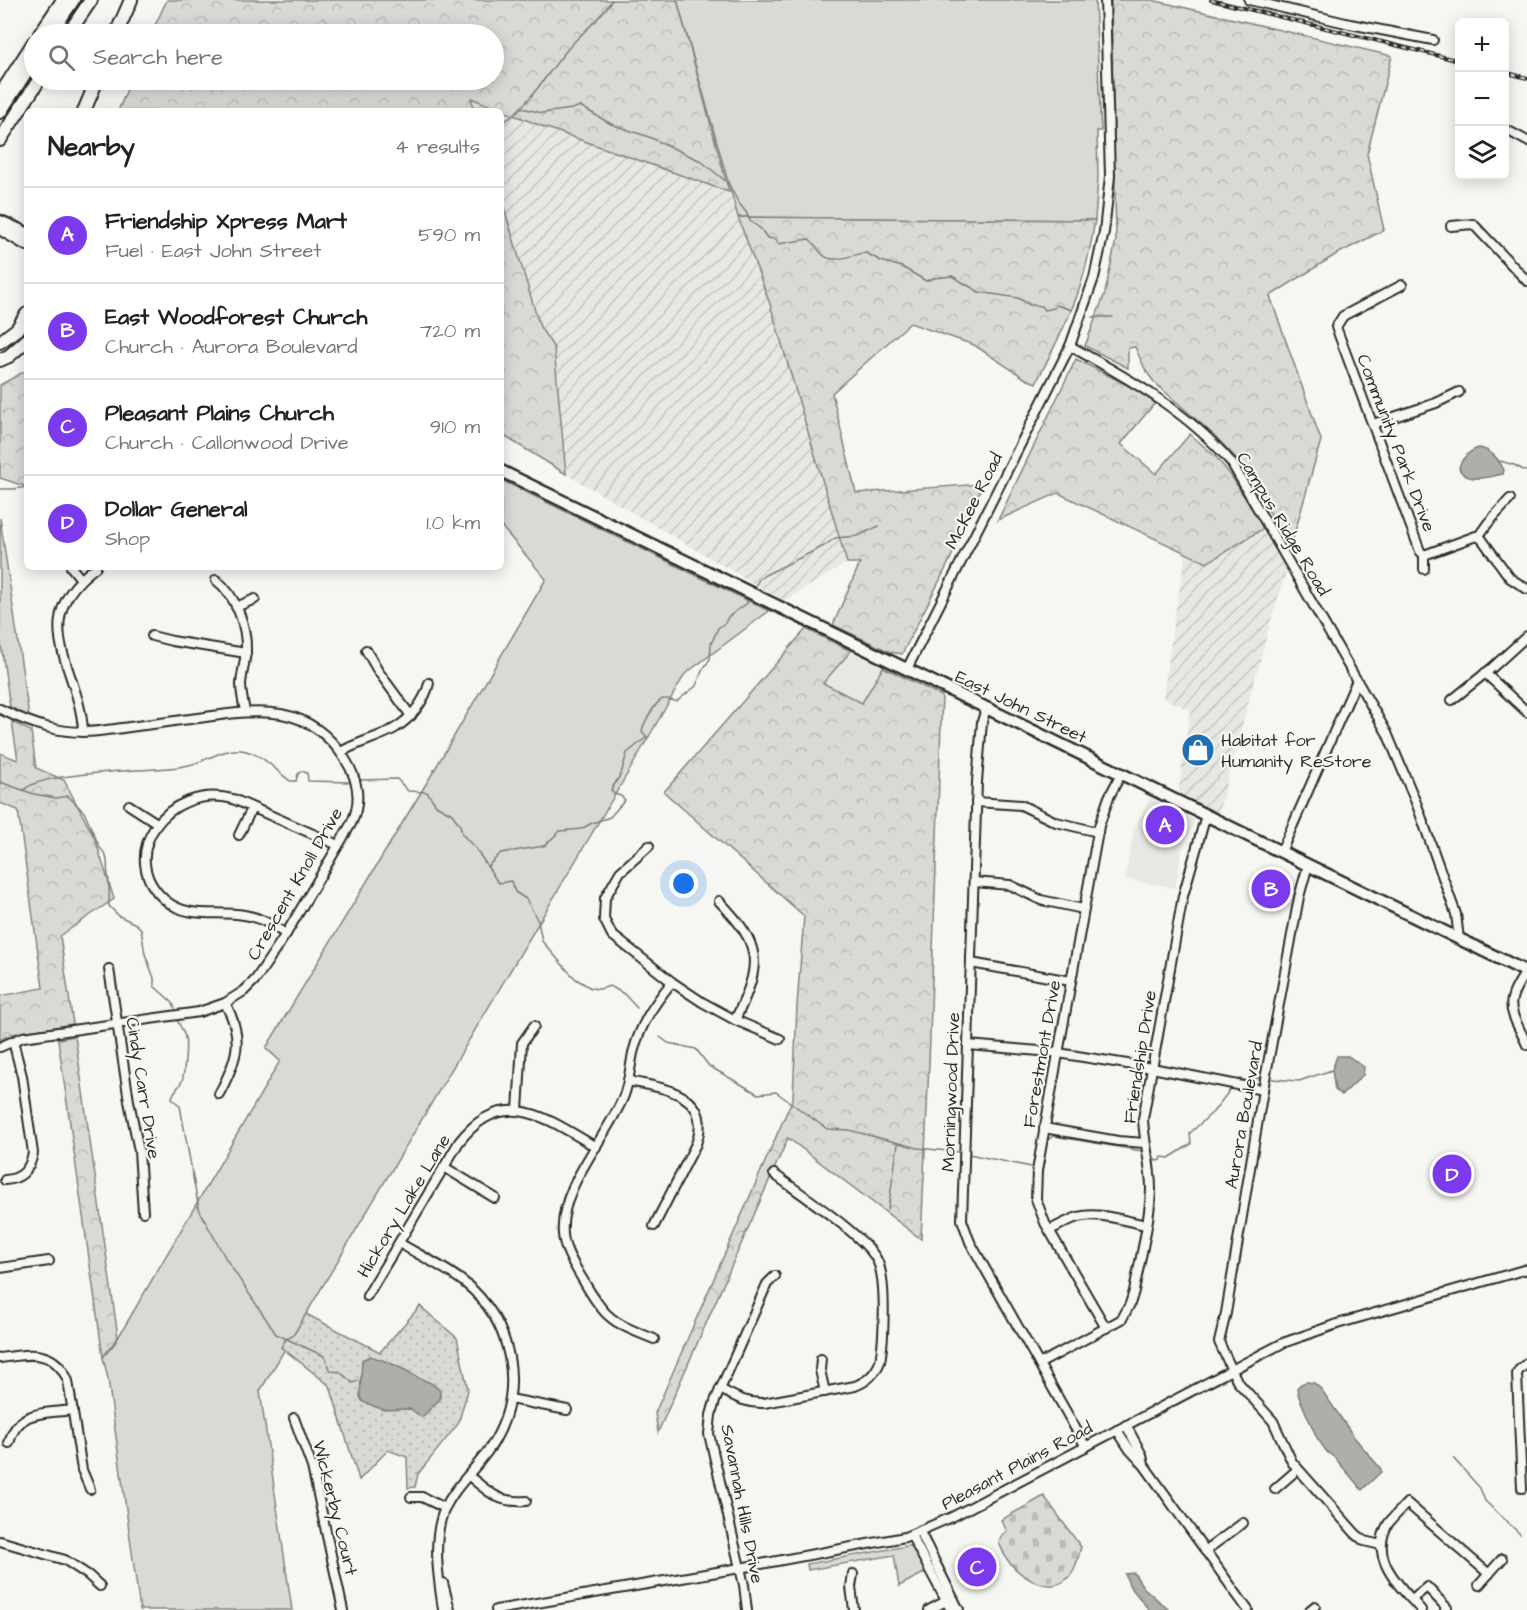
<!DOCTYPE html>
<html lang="en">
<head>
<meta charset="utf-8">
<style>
	:root { --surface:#fff; --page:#f2f2f2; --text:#222; --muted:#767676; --line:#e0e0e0; --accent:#7c3aed }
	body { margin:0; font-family:"Architects Daughter",sans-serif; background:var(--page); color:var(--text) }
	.controls { position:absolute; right:18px; top:18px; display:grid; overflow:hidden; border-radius:9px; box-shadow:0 3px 15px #0003 }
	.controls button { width:54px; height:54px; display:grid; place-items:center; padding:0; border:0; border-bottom:2px solid var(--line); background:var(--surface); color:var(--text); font:30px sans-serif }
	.you { position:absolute; left:684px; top:884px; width:21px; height:21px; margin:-15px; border:4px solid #fff; border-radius:50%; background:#1a73e8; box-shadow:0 0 0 9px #1a73e833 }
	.badge { display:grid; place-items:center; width:39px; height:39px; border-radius:50%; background:var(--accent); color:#fff; font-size:20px; font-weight:700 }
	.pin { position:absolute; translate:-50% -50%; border:3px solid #fff; box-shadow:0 2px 6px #0006 }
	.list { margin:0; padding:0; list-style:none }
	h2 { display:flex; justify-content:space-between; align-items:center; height:78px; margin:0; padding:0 24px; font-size:26px }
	h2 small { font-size:20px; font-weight:400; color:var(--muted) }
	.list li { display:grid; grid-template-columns:39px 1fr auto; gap:18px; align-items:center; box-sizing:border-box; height:96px; padding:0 24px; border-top:2px solid var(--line) }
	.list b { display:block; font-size:22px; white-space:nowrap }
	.list p { margin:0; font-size:20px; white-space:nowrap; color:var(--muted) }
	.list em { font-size:20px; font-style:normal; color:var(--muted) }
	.icon { flex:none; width:33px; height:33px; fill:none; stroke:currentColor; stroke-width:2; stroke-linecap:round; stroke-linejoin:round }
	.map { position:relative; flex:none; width:1527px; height:1610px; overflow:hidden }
	.search { position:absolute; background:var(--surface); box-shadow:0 3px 15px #0003; left:24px; top:24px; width:480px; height:66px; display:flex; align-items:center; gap:15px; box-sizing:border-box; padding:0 21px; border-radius:33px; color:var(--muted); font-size:22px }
	.panel { position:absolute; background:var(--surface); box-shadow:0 3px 15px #0003; left:24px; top:108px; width:480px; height:462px; border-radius:9px }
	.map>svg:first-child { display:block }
	.built { fill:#e7e7e3 }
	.industrial { fill:url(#industrial-furrows) }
	.green { fill:#d9d9d5; stroke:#828280; stroke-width:1.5 }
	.forest { fill:url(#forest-crowns); stroke:#828280; stroke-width:1.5 }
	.cemetery { fill:url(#cemetery-stones); stroke:#828280; stroke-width:1.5 }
	.park { fill:url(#park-dots); stroke:#828280; stroke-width:1.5 }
	.water { fill:#aeaeab; stroke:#7a7a78; stroke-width:1.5 }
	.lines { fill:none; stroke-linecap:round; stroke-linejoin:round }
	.stream { stroke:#7a7a78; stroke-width:1.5 }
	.minor-casing { stroke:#2b2b2b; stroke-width:12 }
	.major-casing { stroke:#2b2b2b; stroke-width:15 }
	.highway-casing { stroke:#2b2b2b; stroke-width:16 }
	.minor { stroke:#f6f6f2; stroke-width:8 }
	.major { stroke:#f6f6f2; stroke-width:10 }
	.highway { stroke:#f6f6f2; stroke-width:12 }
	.rail-casing { stroke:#2b2b2b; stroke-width:4 }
	.rail { stroke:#f6f6f2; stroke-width:1.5; stroke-dasharray:4.5; stroke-linecap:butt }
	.labels { text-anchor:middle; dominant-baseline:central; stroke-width:4.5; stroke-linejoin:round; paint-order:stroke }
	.street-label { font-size:18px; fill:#2b2b2b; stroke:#f6f6f2 }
	.poi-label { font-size:18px; fill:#2b2b2b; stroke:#f6f6f2; text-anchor:start }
</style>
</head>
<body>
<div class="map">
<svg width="1527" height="1610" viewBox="0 0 1527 1610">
	<defs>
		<pattern id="industrial-furrows" width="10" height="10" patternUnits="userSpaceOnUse" patternTransform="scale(1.5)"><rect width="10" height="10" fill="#e7e7e3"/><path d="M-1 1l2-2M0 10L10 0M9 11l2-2" fill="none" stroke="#c6c6c3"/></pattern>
		<pattern id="forest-crowns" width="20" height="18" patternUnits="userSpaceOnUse" patternTransform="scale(1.5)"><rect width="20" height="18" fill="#d9d9d5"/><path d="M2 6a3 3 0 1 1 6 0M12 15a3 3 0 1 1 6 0" fill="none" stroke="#babab7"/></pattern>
		<pattern id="cemetery-stones" width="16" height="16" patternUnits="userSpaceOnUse" patternTransform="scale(1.5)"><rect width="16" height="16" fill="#d9d9d5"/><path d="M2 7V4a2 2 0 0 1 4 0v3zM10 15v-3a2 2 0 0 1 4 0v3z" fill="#babab7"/></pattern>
		<pattern id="park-dots" width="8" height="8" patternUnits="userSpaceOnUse" patternTransform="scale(1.5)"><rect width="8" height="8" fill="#d9d9d5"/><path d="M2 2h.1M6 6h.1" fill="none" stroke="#babab7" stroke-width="1.8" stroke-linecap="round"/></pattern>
	</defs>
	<rect width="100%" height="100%" fill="#f6f6f2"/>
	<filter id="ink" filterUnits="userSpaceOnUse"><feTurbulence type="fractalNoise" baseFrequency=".0167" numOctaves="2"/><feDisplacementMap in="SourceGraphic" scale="12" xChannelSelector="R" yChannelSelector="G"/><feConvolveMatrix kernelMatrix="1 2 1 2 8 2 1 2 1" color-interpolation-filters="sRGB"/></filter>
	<g filter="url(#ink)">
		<g class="built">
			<polygon points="851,651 883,667 862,704 823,683"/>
			<polygon points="1150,798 1195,820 1183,845 1175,888 1125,879 1134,829"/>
		</g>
		<g class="industrial">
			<polygon points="471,98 544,127 729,192 770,304 847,563 784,601 566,474 554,348 540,327 501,198 501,111 475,111"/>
			<polygon points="1264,528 1288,566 1271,620 1218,814 1178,795 1190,710 1163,698 1175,613 1186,553 1207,563"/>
		</g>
		<g class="green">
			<polygon points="677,0 1095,0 1101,131 1097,131 1098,178 1095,220 738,217"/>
			<polygon points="501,480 769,611 685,674 632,766 293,1336 286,1339 282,1346 285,1349 260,1391 292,1610 140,1610 108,1379 103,1357 115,1343 280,1061 266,1048 429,779 546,579 501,526"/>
			<polygon points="0,518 29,717 10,707 0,637"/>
			<polygon points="912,1545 926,1572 899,1586 894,1555 808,1570 807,1564"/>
		</g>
		<g class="forest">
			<polygon points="167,0 677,0 729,192 544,127 471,98 475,111 118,111 131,80 494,80 494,34 151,34"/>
			<polygon points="1111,0 1152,0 1392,56 1367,154 1384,230 1335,255 1270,296 1321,440 1291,546 1234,456 1216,437 1154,382 1146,371 1135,347 1128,348 1128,368 1085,346 1105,293 1116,240"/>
			<polygon points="501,198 540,327 554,348 566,474 501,434"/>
			<path d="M738,217L1095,220C1091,245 1086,270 1078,293C1067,324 1051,353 1036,383L1026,379L974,345L910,323L832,393L856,493L983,484L949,562L902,654L890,652L833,625L860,563H847L770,304Z"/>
			<polygon points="1076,359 1133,388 1155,403 1121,444 1156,474 1190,434 1217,458 1232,477 1264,528 1207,563 1058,493 998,520"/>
			<polygon points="27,370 27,487 0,478 0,385"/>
			<polygon points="806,629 851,651 823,683 862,703 883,667 942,696 929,1064 921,1239 788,1138 658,1432 655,1413 793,1098 797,1005 804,916 664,792"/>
			<polygon points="12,722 31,731 36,768 64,780 95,839 114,899 60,936 73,1024 12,1034 0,1040 0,996 43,988 18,810 0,803 0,753 18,760"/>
			<polygon points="75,1036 118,1337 103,1357 58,1039"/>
		</g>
		<path class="cemetery" d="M1044,1496L1081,1547C1079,1554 1077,1563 1074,1570C1058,1598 1026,1582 1010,1563C1005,1558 1002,1549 999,1543L1002,1535L1007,1531L1001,1520Z"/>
		<polygon class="park" points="420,1306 457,1338 468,1390 458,1424 418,1474 415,1487 408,1488 407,1457 388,1450 359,1480 330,1386 281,1347 286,1339 293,1336 306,1314 380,1352"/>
		<g class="water">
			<path d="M1479,448C1492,450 1498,459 1504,470L1503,474C1490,477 1465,484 1459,468C1461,459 1470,450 1479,448Z"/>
			<polygon points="1337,1056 1348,1056 1364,1067 1363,1075 1342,1095 1335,1090 1332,1070"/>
			<path d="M370,1356C387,1361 400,1366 415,1376C426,1383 428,1378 440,1391V1399L422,1417L410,1409L384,1410L363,1402L360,1397L362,1360Z"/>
			<polygon points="1307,1382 1314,1383 1321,1389 1354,1437 1381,1469 1381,1472 1362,1490 1335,1458 1327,1452 1317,1438 1299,1397 1297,1388 1301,1384"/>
			<polygon points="1134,1573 1143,1587 1169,1610 1149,1610 1129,1585 1125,1574"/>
		</g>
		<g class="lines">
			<g class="stream">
				<path d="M522,108L542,113L572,109L580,106L611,124L649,137L701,161L728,183L738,202L746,212L750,221L761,229L767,238L776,239L778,244L809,239C815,243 817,249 822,254C834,266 853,253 866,253L881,261L902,267L926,281L934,278L952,276L979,292L1018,298L1030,305L1042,306L1045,310L1054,308L1056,305L1072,310"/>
				<path d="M501,124C533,103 549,68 575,41C588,28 602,16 612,0"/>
				<polyline points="1093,317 1113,317"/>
				<polyline points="1500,461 1514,465 1527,472"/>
				<polyline points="0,489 14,489 27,487"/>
				<polyline points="754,588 759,579 765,575 824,546 835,538 858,536 879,526"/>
				<polyline points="360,780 397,779 408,791 427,792 436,805 452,814 460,825 462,834 476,849 497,881 499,883 511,881 515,892 526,899 538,921 542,941 568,971 576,979 591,988 600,989 610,986 624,994 637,1008"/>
				<path d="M0,782L34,794L56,798L68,796L84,812L100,848C110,857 106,864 108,876C110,886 109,895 109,906L119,916L136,924L141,929L145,954L154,978V986L172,1002L175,1008"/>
				<path d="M24,790C36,776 100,773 121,771C141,769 170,770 189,765C207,761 223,748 241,750C262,753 275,770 290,781H296L298,774L302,771L307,773L308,781L351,782"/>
				<path d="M487,867L501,853L544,846L560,831L581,829L592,823L610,817L625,800L621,796L614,794L611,790L621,774L627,753L647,737L642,731C643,724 656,701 663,699C668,698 673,702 677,701L696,686L702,671L710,659L711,644L718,628L725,623L728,617L746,604L748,601"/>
				<path d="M177,1020C180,1026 184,1031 185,1038C187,1043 184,1076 182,1081C179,1088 173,1091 172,1098L180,1106L199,1210L226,1259L276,1334L324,1356L331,1371L340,1372L353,1383L360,1380"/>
				<polyline points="660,1037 668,1043 696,1049 709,1066 758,1094 776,1092 827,1129 849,1130 918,1148 958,1152"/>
				<polyline points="1239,1079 1249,1081 1261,1077"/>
				<polyline points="1272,1079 1299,1081 1332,1070"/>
				<polyline points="1151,1150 1156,1161 1161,1160 1162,1157 1169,1158 1191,1144 1190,1133 1213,1112 1230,1090"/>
				<polyline points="969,1154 1031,1167"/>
				<polyline points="1042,1173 1047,1140 1054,1136 1142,1151"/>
				<polyline points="888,1209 898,1144"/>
				<polyline points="1453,1458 1480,1488 1485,1501 1520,1534"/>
			</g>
			<g class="minor-casing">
				<g id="minor">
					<polyline points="1249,0 1350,24 1433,40"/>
					<polyline points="1505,129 1527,141"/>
					<polyline points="1451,226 1473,224 1527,281"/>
					<polyline points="1402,285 1343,316 1336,327 1420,551 1424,555"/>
					<path d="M1070,346C1128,378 1187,411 1231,462L1387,733L1417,805L1456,914L1459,939"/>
					<polyline points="1373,424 1436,403 1459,392"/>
					<polyline points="1478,537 1488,523 1510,499"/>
					<polyline points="1424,555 1476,536 1481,538 1510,578 1527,589"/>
					<polyline points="1424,555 1424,569"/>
					<polyline points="71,567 81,579"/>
					<path d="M216,580C236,595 247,627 246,651C245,662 242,673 241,684C241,693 243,702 245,711"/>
					<polyline points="236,607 255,599"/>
					<polyline points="152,636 172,641 246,653"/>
					<polyline points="366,650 378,671 411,716"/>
					<polyline points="907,669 1070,346 1094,278 1104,232 1110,176 1105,0"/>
					<polyline points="1485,673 1527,712"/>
					<polyline points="1452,700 1493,667 1527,636"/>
					<polyline points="986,708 982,722 977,782 962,1220 970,1242 1086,1447"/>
					<path d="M0,709C33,725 62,735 99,731C132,727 165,722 198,718C257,710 307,701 345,759C358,779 362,802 351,824L286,934L256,979L244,991L225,1003L199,1012L23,1037L0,1047"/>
					<path d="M83,732C81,669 23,621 96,567"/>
					<path d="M341,752C368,736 396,737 417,708C423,700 427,693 429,683"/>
					<polyline points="976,802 1021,805 1056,822 1098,832"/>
					<polyline points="129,805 157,823"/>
					<polyline points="239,835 252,808"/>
					<polyline points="649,846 620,872 605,898 604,919 612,935 672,982 702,1002 735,1020 780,1039"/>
					<polyline points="1281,852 1357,680"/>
					<polyline points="1308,865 1299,897 1263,1090 1226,1313 1219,1342 1237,1381 1273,1421 1292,1462 1355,1533 1364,1541 1381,1545"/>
					<polyline points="974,882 1010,885 1041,900 1083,909"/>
					<path d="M719,901C763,946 762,964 735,1020"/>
					<path d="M286,934C273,926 260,917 244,915C217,910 189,920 165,900C114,856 168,782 233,799L338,845"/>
					<polyline points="971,963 1071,981"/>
					<polyline points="109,969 129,1101 139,1151 143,1212"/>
					<path d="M1526,972C1502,1006 1511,1010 1527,1045"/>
					<polyline points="968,1045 1052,1052 1152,1068 1263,1090"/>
					<path d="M628,1081C664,1088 714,1094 696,1144L654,1226"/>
					<path d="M219,1094C237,1060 245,1039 225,1003"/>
					<polyline points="518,1110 522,1043 534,1026"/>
					<polyline points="1044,1128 1118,1141 1145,1143"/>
					<polyline points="444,1167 495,1198"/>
					<path d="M5,1180C22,1179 30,1169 33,1153L22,1076L13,1041"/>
					<path d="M1050,1230C1058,1226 1067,1221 1075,1218C1097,1210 1124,1221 1146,1225"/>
					<path d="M399,1243C421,1256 445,1267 465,1283C512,1321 525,1388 495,1440C480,1467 449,1489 441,1519C433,1548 439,1581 443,1610"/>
					<polyline points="0,1268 49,1261"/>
					<path d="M367,1296L459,1142C503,1084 548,1119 596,1147"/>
					<polyline points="1106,1328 1045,1223 1036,1199 1037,1171 1099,826 1109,797 1121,774"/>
					<path d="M654,1339C637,1332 615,1325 603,1310C594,1300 587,1287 580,1275C573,1263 564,1249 563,1234C559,1188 605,1140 623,1098C629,1084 630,1068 633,1053C640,1025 654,1004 672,982"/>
					<path d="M0,1358C29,1354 55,1348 68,1381L82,1470L90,1489"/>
					<polyline points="821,1359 820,1370 825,1392"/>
					<path d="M1039,1364L1122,1319L1130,1304L1134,1291C1140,1259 1150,1222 1151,1189C1151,1165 1144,1142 1143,1119L1183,896L1206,815"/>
					<path d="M720,1389C735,1397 747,1404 764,1403L855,1386C868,1381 875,1374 880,1362C884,1339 887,1280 877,1260C864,1235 799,1193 774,1174"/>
					<polyline points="510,1399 567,1410"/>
					<polyline points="294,1418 312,1467 343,1610"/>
					<polyline points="1117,1430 1130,1450 1144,1465 1142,1455 1126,1425"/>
					<path d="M9,1443C18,1409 43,1414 73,1410"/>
					<polyline points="1144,1465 1248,1610"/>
					<path d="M469,1476C490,1493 498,1503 526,1501"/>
					<polyline points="1522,1488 1517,1374 1519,1370 1527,1363"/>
					<polyline points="1275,1489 1298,1469"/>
					<polyline points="411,1497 422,1497 445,1508"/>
					<polyline points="920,1532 959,1610"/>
					<polyline points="911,1535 951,1610"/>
					<polyline points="0,1541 65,1560 88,1575 100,1586"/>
					<polyline points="1205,1551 1243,1523"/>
					<polyline points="853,1574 851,1587 854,1610"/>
					<polyline points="443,1583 450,1610"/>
					<polyline points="1479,1585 1502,1559"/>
					<polyline points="1412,1599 1427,1587 1447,1608 1445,1610"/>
					<polyline points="496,1610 740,1568 905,1537 952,1517 1283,1343 1337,1324 1527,1269"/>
					<polyline points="747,1610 744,1585 709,1434 711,1415 715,1401 767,1284 775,1276"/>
					<polyline points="929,1610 946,1601"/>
					<polyline points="1310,1610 1315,1606"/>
					<path d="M1421,1610C1400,1586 1368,1559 1388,1524C1393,1517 1401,1510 1407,1503L1489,1574"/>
				</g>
			</g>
			<g class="major-casing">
				<g id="major">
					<polyline points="0,221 27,233"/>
					<polyline points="501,471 1527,972"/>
				</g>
			</g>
			<g class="highway-casing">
				<g id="highway">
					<polyline points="40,34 63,0"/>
					<polyline points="50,34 73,0"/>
					<polyline points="68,34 91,0"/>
					<polyline points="116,34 131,0"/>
					<polyline points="0,95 34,42"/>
					<polyline points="84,111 97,80"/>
					<polyline points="0,112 34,59"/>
					<polyline points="0,140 39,80"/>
					<polyline points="0,228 27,244"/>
					<polyline points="0,342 17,329 27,314"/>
					<polyline points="0,360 9,356 27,340"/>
				</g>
			</g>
			<use href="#minor" class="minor"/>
			<use href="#major" class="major"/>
			<use href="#highway" class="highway"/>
			<g class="rail-casing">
				<g id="rail">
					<polyline points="1211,0 1460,61"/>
					<polyline points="1504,72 1527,78"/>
				</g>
			</g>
			<use href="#rail" class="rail"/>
		</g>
	</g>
	<defs>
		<g id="shop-disc" transform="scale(1.725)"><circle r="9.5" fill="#1f6fb2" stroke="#f6f6f2"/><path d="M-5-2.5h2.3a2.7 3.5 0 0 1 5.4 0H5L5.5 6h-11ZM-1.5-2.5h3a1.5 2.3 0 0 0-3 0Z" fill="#fff"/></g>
	</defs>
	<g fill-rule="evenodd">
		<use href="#shop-disc" x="1198" y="750"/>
	</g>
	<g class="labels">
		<g class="street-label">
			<text transform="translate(1396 443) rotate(69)">Community Park Drive</text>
			<text transform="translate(974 501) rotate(-63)">McKee Road</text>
			<text transform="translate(1283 524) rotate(59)">Campus Ridge Road</text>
			<text transform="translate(1021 707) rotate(26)">East John Street</text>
			<text transform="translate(295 884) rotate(-60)">Crescent Knoll Drive</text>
			<text transform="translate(1042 1054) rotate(-80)">Forestmont Drive</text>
			<text transform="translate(1140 1057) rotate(-81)">Friendship Drive</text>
			<text transform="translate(143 1088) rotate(81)">Cindy Carr Drive</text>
			<text transform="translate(951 1092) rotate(-88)">Morningwood Drive</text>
			<text transform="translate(1244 1115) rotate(-80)">Aurora Boulevard</text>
			<text transform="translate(404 1206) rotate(-59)">Hickory Lake Lane</text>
			<text transform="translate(1017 1466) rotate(-28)">Pleasant Plains Road</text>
			<text transform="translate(742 1504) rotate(79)">Savannah Hills Drive</text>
			<text transform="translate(335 1508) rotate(76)">Wickerby Court</text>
		</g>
		<g class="poi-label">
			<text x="1221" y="740">Habitat for<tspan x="1221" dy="21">Humanity ReStore</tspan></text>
		</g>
	</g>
</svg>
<div class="controls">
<button>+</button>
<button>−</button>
<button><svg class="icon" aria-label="layers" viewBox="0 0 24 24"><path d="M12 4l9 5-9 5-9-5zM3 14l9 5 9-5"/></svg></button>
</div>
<div class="you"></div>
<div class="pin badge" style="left:1165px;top:825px">A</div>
<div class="pin badge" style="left:1271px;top:889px">B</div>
<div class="pin badge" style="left:977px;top:1567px">C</div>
<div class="pin badge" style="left:1452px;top:1174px">D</div>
<div class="search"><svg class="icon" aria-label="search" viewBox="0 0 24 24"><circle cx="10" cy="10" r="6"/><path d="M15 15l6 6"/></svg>Search here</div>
<section class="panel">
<h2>Nearby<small>4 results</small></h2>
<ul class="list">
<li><span class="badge">A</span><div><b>Friendship Xpress Mart</b><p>Fuel · East John Street</p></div><em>590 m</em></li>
<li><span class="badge">B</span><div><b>East Woodforest Church</b><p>Church · Aurora Boulevard</p></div><em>720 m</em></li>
<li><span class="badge">C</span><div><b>Pleasant Plains Church</b><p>Church · Callonwood Drive</p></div><em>910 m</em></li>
<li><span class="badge">D</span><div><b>Dollar General</b><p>Shop</p></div><em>1.0 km</em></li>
</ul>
</section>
</div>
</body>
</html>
